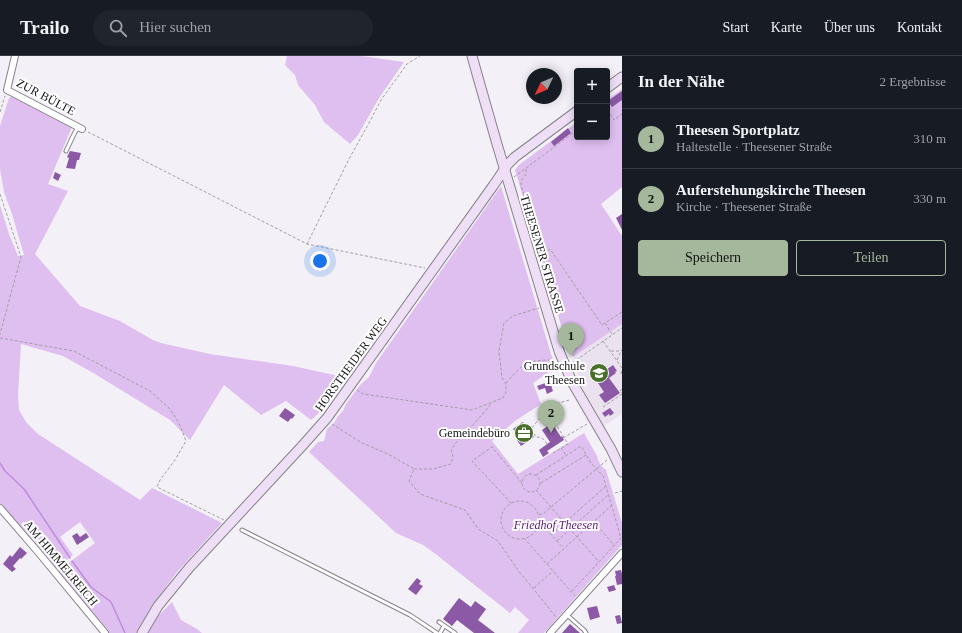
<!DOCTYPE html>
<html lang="de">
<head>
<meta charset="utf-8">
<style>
	:root { --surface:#171b24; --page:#20242c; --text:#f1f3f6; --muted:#9ea1a6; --line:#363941; --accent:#a5b89b }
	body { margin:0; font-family:Georgia,serif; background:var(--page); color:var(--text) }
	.controls { position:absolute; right:12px; top:12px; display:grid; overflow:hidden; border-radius:4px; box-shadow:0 2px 10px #0003 }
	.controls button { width:36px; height:36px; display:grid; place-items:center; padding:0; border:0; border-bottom:1px solid var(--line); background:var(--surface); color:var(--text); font:20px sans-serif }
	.compass { position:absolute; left:526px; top:12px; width:36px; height:36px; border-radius:50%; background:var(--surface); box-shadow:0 2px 10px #0003; rotate:226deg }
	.you { position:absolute; left:320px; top:205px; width:14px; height:14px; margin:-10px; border:3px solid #fff; border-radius:50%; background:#1a73e8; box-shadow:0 0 0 6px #1a73e833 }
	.badge { display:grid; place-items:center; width:26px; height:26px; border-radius:50%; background:var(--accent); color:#111; font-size:13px; font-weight:700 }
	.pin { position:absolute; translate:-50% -33px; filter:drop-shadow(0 1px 2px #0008) }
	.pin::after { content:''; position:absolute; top:21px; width:14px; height:12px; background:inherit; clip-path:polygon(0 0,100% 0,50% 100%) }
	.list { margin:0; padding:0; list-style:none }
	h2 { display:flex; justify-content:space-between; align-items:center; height:52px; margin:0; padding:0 16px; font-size:17px }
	h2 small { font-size:13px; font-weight:400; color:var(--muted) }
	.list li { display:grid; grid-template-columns:26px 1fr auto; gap:12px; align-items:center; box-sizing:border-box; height:60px; padding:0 16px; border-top:1px solid var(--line) }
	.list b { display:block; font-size:15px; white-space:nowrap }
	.list p { margin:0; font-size:13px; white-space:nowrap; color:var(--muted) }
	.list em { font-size:13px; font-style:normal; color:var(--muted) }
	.actions { display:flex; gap:8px; padding:12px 16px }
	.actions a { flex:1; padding:9px 0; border:1px solid var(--accent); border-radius:4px; text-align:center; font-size:14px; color:var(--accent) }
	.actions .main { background:var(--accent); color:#111 }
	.icon { flex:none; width:22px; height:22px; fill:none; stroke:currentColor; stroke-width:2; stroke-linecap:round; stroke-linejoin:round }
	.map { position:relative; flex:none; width:622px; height:577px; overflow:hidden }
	header { display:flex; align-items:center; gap:24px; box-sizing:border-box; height:56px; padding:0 20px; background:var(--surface); border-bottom:1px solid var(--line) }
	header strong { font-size:19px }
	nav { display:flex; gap:22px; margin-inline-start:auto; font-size:14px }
	.search { width:280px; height:36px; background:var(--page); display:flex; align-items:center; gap:10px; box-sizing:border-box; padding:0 14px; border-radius:22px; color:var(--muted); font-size:15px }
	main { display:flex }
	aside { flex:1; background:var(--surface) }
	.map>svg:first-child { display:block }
	.built { fill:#ebe2f0 }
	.green { fill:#dfbff0 }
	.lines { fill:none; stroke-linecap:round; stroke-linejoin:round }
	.stream { stroke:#c08bdb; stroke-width:1.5 }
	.building { fill:#8b59a5 }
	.lane-casing { stroke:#868288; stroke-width:5 }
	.street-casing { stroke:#868288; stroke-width:8 }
	.secondary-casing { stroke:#868288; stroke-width:11 }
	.path { stroke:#a19ea3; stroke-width:1; stroke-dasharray:3 2; stroke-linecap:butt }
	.lane { stroke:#fff; stroke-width:3 }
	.street { stroke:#fff; stroke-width:6 }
	.secondary { stroke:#eedff6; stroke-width:9 }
	.labels { text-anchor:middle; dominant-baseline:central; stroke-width:4; stroke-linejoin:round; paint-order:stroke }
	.street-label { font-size:12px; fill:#141315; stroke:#fff }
	.poi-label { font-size:12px; fill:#141315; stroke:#fff; text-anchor:end }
	.park-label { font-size:12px; font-style:italic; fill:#591575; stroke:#fff }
</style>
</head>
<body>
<header>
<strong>Trailo</strong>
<div class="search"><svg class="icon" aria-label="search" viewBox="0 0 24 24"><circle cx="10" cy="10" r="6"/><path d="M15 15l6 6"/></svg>Hier suchen</div>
<nav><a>Start</a><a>Karte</a><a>Über uns</a><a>Kontakt</a></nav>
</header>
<main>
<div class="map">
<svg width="622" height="577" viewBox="0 0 622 577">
	<rect width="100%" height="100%" fill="#f4f0f7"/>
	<polygon class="built" points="622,268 622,358 604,370 584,337 574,308 575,306 573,301"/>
	<g class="green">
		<polygon points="287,0 361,0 404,6 379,42 358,79 350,88 324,66 315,49 298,29 295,19 285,9"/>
		<polygon points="622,33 622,131 601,148 622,180 622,268 573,301 561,270 561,269 555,250 515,114 520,108 577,66 577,81 607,81 607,44"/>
		<polygon points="13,40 72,71 48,128 68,135 35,198 80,250 120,265 153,284 161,287 210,298 293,310 343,321 341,328 327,345 320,356 311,364 286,345 261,359 224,329 190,384 170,364 95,318 63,300 21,288 18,339 19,354 26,366 38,378 140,444 152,432 222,467 177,516 154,547 137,577 109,577 58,515 95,487 80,466 60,481 73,499 56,512 41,493 0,447 0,149 9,178 18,200 24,199 12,158 4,136 0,113 0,70 9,42"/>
		<path d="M501,130L551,298L556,311L533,327L541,348L515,365L492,385L518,418L584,377L597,400C598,405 601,411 606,414L622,467V489L544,577H518L529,564L515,551L510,557L433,496L423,489L396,477L309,396L318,386L324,385L327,373L334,367L338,360L343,355L346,348L360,329L369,321L376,307Z"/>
		<polygon points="172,546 181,564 197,573 202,577 145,577 149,569"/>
	</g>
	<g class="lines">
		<g class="stream">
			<polyline points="0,407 5,415 24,433 70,502"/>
			<polyline points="72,505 91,531 111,546 125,577"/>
		</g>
	</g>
	<g class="building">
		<polygon points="622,35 622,44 612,51 608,45"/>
		<polygon points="568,72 571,77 554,90 551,86"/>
		<polygon points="70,95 81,97 79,104 77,104 75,113 66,112 69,102 67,101"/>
		<polygon points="55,116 61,119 58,125 53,122"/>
		<polygon points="622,158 622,174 616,162"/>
		<polygon points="613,309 617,315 615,316 616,317 609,322 620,337 605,347 599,339 604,336 598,327 599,326 596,321"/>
		<polygon points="551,325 553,329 551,329 553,335 547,338 545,332 539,334 537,330"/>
		<polygon points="285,352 295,359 292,363 291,362 288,366 279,360"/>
		<polygon points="610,352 614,357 610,360 609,358 605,361 602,357"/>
		<polygon points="523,366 534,381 521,390 517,384 520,382 513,373"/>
		<polygon points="552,367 561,381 562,380 564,384 547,395 549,397 543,401 539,394 550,386 542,374"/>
		<polygon points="77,477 80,481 86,477 89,481 77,489 72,480"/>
		<polygon points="20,491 27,497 21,503 20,502 13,510 16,513 12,516 3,508 10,499 12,501"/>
		<polygon points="621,514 622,518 622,528 617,529 615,520 616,520 615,515"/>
		<polygon points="417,522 421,525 419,528 423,530 416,539 408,533"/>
		<polygon points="614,529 616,534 609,536 607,531"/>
		<polygon points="459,542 471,551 475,545 486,553 478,564 495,577 474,577 457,564 452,570 443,563"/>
		<polygon points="597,550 600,561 590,564 587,552"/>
		<polygon points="620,559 622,567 617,568 615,560"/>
		<polygon points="570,568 580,577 562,577"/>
	</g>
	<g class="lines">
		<g class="lane-casing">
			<g id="lane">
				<polyline points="66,95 75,76 79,71"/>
				<polyline points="242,474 410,559 437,577"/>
				<polyline points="567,559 584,574 586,577"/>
				<polyline points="439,566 455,577"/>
				<polyline points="440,577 444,570"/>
			</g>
		</g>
		<g class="street-casing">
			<g id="street">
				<polyline points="15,0 7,34 82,73"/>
				<polyline points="0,452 38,496 105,577"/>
				<polyline points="550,577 622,497"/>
			</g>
		</g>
		<g class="secondary-casing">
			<g id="secondary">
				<polyline points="472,0 477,18 497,88 559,295 572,326 611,393 622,416"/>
				<polyline points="607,32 622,21"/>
				<polyline points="142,577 158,550 189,512 303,389 327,362 493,130 508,108 515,101 577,55"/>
			</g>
		</g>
		<g class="path">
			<polyline points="607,54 614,64 622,58"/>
			<polyline points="0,56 5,40"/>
			<polyline points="88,76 307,188 425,212"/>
			<polyline points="526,113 526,118 521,125 521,129 534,173 547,195 550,193 602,269 605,267"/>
			<polyline points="514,121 577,74"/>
			<polyline points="0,138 21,201 0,278"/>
			<polyline points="307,188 349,103 369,67 381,44 407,8 420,0"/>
			<polyline points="612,278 605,267 622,256"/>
			<polyline points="0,282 74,295 150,335 170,353 179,367 186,385 175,404 160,424 157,431 224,464"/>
			<polyline points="603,285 622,312"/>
			<polyline points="611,295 620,295"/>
			<polyline points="617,304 621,295 622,294"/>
			<polyline points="572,307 622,272"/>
			<polyline points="621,318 622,313"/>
			<path d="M506,327C512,321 520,310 528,307C536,304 546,304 555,304"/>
			<polyline points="622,333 620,335 622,337"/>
			<polyline points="357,334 363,338 472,354 503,342 506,336 506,328 502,322 499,295 504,267 513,260 539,252"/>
			<polyline points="603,351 622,338"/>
			<polyline points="543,357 555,367 568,388 553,397"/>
			<polyline points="332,368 362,387 388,398 414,413 409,425 420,438 465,454 478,473 498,485 520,517 527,525 556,561"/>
			<polyline points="563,382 587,368"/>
			<path d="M547,388C544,383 542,381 536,381L531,373L547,353L555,348L569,344L570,346"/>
			<polyline points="561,392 566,399"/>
			<polyline points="414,413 433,413 451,408 453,400 451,394 462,378 472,370 492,347"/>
			<circle cx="531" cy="427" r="9"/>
			<polyline points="536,419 581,390 591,407 603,420 621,482 571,536"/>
			<polyline points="541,427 586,399"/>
			<polyline points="536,434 599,506"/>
			<polyline points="615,437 622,435"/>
			<circle cx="520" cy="464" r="19"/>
			<polyline points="511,447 472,405 492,391 522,427"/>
			<polyline points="539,459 544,457 607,404"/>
			<polyline points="594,466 614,489"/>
			<polyline points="538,469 545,471 563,492"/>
			<polyline points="551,479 606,430"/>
			<polyline points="524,482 575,540"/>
			<polyline points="557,485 608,439"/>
			<polyline points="547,508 612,449"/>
			<polyline points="534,532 553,515"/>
		</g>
		<use href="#lane" class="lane"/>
		<use href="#street" class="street"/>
		<use href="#secondary" class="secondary"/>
	</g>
	<defs>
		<g id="school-disc" transform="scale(1)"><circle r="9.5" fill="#49702b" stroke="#fff"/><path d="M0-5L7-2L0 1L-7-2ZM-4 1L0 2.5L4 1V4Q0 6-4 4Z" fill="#fff"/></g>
		<g id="office-disc" transform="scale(1)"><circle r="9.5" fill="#49702b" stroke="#fff"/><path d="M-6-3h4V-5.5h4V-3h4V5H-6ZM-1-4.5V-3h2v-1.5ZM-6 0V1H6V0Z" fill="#fff"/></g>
	</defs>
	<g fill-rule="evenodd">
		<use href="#school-disc" x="599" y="317"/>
		<use href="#office-disc" x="524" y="377"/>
	</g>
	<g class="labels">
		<g class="street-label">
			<text transform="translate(46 41) rotate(28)">ZUR BÜLTE</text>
			<text transform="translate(542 198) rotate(73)">THEESENER STRASSE</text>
			<text transform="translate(351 308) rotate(-54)">HORSTHEIDER WEG</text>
			<text transform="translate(61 507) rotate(50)">AM HIMMELREICH</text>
		</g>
		<g class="poi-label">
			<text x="585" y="310">Grundschule<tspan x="585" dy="14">Theesen</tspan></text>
			<text x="510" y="377">Gemeindebüro</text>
		</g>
		<g class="park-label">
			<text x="556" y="469">Friedhof Theesen</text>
		</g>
	</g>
</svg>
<div class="controls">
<button>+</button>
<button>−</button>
</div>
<svg class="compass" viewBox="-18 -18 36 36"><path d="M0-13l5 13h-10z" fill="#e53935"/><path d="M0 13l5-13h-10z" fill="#9ea1a6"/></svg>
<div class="you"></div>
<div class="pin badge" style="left:571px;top:300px">1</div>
<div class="pin badge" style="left:551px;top:377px">2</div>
</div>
<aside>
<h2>In der Nähe<small>2 Ergebnisse</small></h2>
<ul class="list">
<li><span class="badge">1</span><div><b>Theesen Sportplatz</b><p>Haltestelle · Theesener Straße</p></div><em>310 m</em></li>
<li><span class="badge">2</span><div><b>Auferstehungskirche Theesen</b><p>Kirche · Theesener Straße</p></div><em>330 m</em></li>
</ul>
<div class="actions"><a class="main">Speichern</a><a>Teilen</a></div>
</aside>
</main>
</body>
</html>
